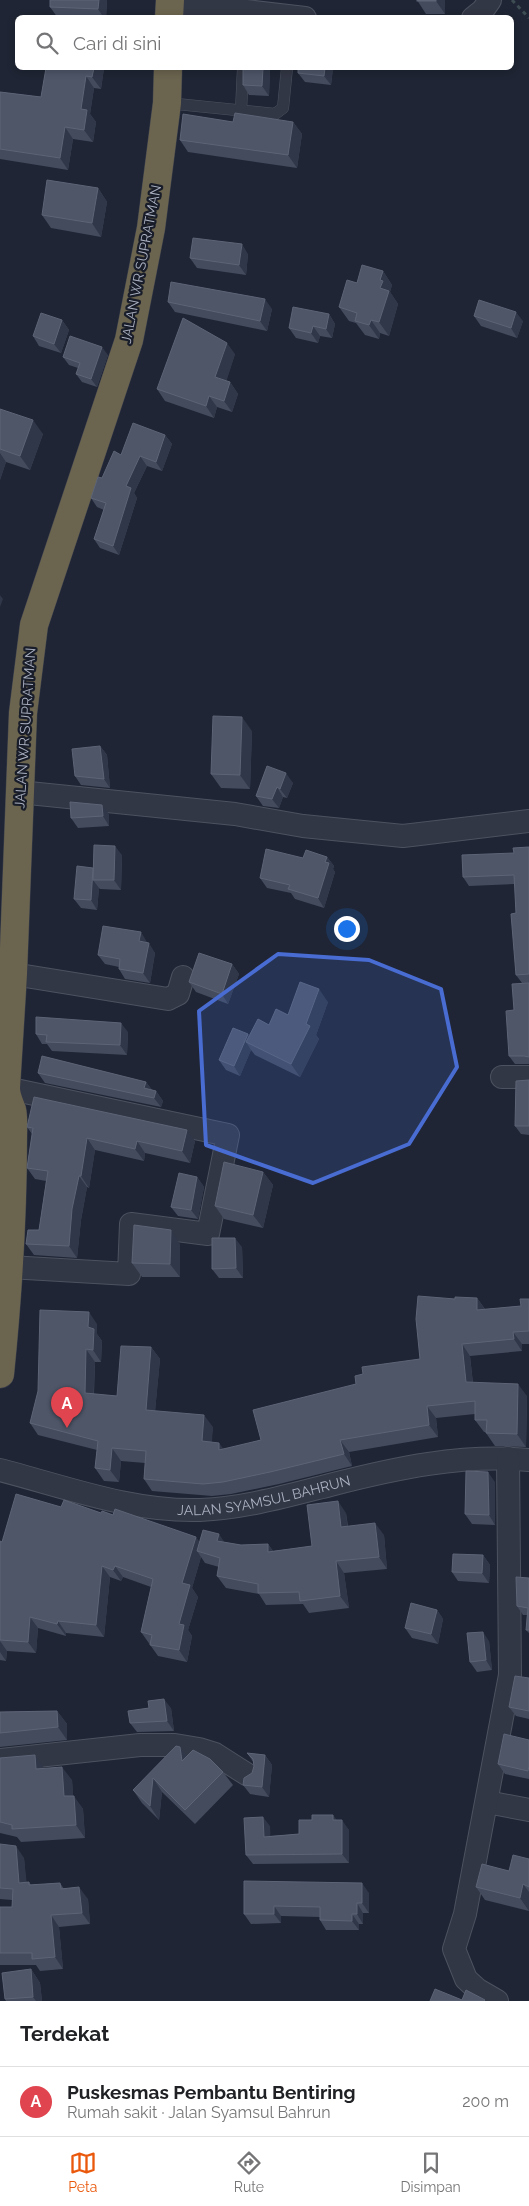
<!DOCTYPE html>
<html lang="id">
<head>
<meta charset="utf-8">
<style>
	:root { --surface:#fff; --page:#f2f2f2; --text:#202124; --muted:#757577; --line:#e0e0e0; --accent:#ea580c }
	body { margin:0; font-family:Raleway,sans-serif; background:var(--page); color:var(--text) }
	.you { position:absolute; left:346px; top:928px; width:18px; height:18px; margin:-12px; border:4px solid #fff; border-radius:50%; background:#1a73e8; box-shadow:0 0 0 8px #1a73e833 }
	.badge { display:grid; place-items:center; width:32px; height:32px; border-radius:50%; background:var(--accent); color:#fff; font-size:16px; font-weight:700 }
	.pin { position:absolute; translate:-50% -41px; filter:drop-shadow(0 1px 2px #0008) }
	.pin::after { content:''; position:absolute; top:26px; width:18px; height:15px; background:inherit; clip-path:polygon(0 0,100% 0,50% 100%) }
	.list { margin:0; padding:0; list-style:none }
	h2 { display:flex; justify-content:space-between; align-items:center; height:65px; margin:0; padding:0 20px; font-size:21px }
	h2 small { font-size:16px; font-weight:400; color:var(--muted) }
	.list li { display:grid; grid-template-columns:32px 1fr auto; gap:15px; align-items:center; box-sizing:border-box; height:70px; padding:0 20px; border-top:1px solid var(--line) }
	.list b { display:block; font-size:19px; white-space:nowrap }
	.list p { margin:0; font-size:16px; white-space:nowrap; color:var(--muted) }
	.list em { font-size:16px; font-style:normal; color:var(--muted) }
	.icon { flex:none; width:28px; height:28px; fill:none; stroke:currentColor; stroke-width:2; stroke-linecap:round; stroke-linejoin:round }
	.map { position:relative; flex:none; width:529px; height:2001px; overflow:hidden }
	.search { position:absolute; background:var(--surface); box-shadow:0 2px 8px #0003; left:15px; right:15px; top:15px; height:55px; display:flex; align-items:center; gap:12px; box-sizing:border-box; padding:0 18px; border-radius:8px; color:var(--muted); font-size:19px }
	.sheet { height:135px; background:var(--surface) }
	nav { display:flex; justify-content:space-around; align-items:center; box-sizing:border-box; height:70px; border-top:1px solid var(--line); background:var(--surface); font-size:14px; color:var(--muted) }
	nav a { display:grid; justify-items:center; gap:2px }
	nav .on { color:var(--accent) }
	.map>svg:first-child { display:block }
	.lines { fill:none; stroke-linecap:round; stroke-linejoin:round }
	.lane-casing { stroke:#4d5260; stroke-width:12 }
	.street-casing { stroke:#4d5260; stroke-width:24 }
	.highway-casing { stroke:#3a3f4c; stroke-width:29 }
	.path { stroke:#3e4d53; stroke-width:3; stroke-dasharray:4 4; stroke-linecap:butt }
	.lane { stroke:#323745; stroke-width:11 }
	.street { stroke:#323745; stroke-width:22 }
	.highway { stroke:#6b644f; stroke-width:28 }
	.wall { fill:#434b5d }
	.shaded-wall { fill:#303748 }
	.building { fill:#4e5668; stroke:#5d6476 }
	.marked { fill:#486cd1; fill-opacity:0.2; stroke:#486cd1; stroke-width:4; stroke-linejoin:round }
	.labels { text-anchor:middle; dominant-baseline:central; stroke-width:4.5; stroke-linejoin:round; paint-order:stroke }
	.street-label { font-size:14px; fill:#acb1c2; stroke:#181d29 }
</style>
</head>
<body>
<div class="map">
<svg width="529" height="2001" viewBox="0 0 529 2001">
	<rect width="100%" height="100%" fill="#1f2534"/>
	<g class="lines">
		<g class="lane-casing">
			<g id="lane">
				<polyline points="167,103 275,114 283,108 287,68"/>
				<polyline points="241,111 243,68"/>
			</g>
		</g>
		<g class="street-casing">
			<g id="street">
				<polyline points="170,2 305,18"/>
				<polyline points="473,18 483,10 490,0"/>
				<polyline points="19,792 235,814 303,826 403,836 529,821"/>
				<polyline points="13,974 168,999 178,994 183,977"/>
				<polyline points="502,1077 529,1077"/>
				<polyline points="6,1088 228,1135 208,1234 131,1224 129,1274 9,1267"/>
				<path id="s1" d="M0,1470C66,1487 131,1512 200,1510C245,1508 287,1496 330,1485C396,1468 461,1454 529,1460"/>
				<polyline points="0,1760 140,1745 175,1745 199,1749 215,1754 248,1775"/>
				<polyline points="487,1802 529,1810"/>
				<polyline points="497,2001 478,1990 466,1979 454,1949 465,1914 510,1675 508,1458"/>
			</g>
		</g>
		<g class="highway-casing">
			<g id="highway">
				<polyline points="169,18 170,0"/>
				<path d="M0,1374C8,1295 13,1216 13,1137C13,1128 14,1118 12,1110C9,1101 6,1097 6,1088L13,974L23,713L34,625L129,340L151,228L167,103L168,68"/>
			</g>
		</g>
		<polyline class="path" points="512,0 529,18"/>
		<use href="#lane" class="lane"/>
		<use href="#street" class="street"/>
		<use href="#highway" class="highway"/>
	</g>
	<g class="wall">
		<polygon points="50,0 107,0 106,18 58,18 50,7"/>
		<polygon points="417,0 445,0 445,14 426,14"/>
		<polygon points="46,68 104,68 101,89 94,88 90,114 96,122 93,142 73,139 68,170 0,159 0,92 41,97"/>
		<polygon points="270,68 269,96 249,95 243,85"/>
		<polygon points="298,68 333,68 331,85 305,82 298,73"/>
		<polygon points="233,122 293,122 302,134 297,168 188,152 180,140"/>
		<polygon points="98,188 107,202 101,237 51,228 42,215"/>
		<polygon points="248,254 246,275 197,268 190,258"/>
		<polygon points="383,271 392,285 390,292 398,304 389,336 380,333 379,339 365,335 356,323 349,321 339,307 357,283"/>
		<polygon points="168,302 272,309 267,331 175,312"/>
		<polygon points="329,314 335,324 332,338 320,336 318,343 296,338 289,328"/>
		<polygon points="474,316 523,321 517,338 481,326"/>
		<polygon points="62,320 69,330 61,353 39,346 33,336"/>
		<polygon points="235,354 226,381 230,382 238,394 232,412 217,407 214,418 165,401 157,389"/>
		<polygon points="108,355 97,387 82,382 76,374 78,368 69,365 63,357"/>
		<polygon points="0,409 43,434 30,470 6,462 0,480"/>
		<polygon points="165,435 172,444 162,471 147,466 134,493 137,498 119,555 100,548 94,539 104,510 97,507 91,498 102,478 121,455"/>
		<polygon points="252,731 250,789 221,788 211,774"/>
		<polygon points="100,746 107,755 110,788 81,785 75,776"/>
		<polygon points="267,766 293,783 287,798 283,797 279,808 263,806 256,796"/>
		<polygon points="109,814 109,826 78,828 71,818"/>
		<polygon points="529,847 529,983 522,983 516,975 516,913 515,884 469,886 463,877 514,853"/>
		<polygon points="122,855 121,890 100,889 99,888 97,910 81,908 74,899 93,868"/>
		<polygon points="327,857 334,866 333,869 335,872 324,908 295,899 291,893 267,888 260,878 303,858"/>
		<polygon points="147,942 147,943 155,953 150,983 125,979 119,969 119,967 105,964 98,955"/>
		<polygon points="232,964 239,974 228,1004 196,992 189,982"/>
		<polygon points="529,983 529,1064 515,1064 509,1056 514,1010"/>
		<polygon points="328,1002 316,1035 319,1039 300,1077 255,1055 251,1050 240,1076 226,1070 219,1060 248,1034 249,1036 269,1025 288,1015"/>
		<polygon points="128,1032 127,1055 52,1051 47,1044 42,1044 36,1034"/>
		<polygon points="38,1073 146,1082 152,1090 156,1091 163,1101 161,1107 45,1083"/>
		<polygon points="529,1080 529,1135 521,1134 515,1126"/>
		<polygon points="27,1127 195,1141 190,1163 145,1153 144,1161 95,1150 89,1188 87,1187 81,1220 77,1258 34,1255 26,1244 39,1230 46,1181 35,1179 27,1168 32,1134"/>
		<polygon points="263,1172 273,1185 263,1228 224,1219 215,1206"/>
		<polygon points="197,1177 204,1187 198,1219 178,1216 171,1207"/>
		<polygon points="180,1244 180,1277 142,1277 132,1263"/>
		<polygon points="242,1247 243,1278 219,1278 212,1269"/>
		<polygon points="477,1298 485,1309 521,1306 529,1299 529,1344 522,1344 522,1351 470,1356 473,1383 527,1396 526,1447 495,1446 486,1433 486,1432 484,1432 475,1420 475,1414 436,1418 438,1437 349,1452 352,1466 279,1484 231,1494 212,1496 152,1491 144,1479 145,1463 121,1461 119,1482 104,1481 95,1468 97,1450 38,1435 30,1423 97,1324 97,1334 102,1341 101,1362 95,1362 94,1394 117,1396 151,1347 160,1359 155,1411 213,1427 211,1442 224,1449 261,1440 356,1384 363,1374 420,1359 455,1299"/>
		<polygon points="495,1482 495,1525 472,1524 465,1514"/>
		<polygon points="61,1507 101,1513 200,1542 224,1542 241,1545 268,1544 273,1551 312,1546 346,1513 348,1526 384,1535 387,1569 344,1573 349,1608 309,1613 303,1604 266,1605 259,1594 226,1588 217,1576 219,1567 205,1563 201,1557 192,1588 198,1597 188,1630 192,1636 187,1662 158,1656 141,1632 151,1587 123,1577 121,1581 110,1577 104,1637 66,1633 66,1636 38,1628 36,1653 7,1651 6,1661 0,1660 0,1541 2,1542"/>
		<polygon points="483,1555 490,1565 489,1583 458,1581 452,1572"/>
		<polygon points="529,1578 529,1633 526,1630 527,1615 523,1615 517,1606"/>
		<polygon points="437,1610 443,1619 438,1644 412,1638 405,1628"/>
		<polygon points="489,1641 492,1670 477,1672 470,1662"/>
		<polygon points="529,1678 529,1719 516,1716 509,1707"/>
		<polygon points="171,1708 174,1731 137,1732 130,1723"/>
		<polygon points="57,1711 67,1724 67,1740 0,1747 0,1712"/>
		<polygon points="529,1740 529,1779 505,1774 498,1764"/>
		<polygon points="180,1747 186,1756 223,1772 233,1785 195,1824 162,1792 159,1820 142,1803 133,1790"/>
		<polygon points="247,1753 265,1755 272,1765 269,1797 250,1794 243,1785 252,1773 254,1766 254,1763"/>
		<polygon points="0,1758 44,1769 72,1780 73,1796 83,1809 85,1838 21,1842 17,1837 0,1833"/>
		<polygon points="337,1820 349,1830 349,1863 253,1864 246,1855 270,1826 270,1836 299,1834"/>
		<polygon points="0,1844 24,1858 26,1883 29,1882 31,1885 60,1883 64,1889 88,1899 90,1924 59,1927 63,1969 40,1971 36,1965 0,1965 0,1907 12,1907 12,1900 0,1899"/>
		<polygon points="529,1859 529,1911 485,1900 476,1887 509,1871"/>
		<polygon points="244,1881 369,1893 369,1913 363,1913 363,1924 359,1924 359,1930 326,1930 320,1920 320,1917 281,1916 281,1923 251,1924 244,1914"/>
		<polygon points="31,1969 40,1983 42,2001 6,2001 5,1999"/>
	</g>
	<g class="shaded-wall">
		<polygon points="99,0 107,0 106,18 104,18 98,9"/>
		<polygon points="436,0 445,0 445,14 436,1"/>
		<polygon points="94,68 104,68 101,89 92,77"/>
		<polygon points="263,68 270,68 269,96 262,86"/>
		<polygon points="325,68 333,68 331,85 324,76"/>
		<polygon points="86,76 94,88 90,114 96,122 93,142 84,130 81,109"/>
		<polygon points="293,122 302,134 297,168 288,155"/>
		<polygon points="65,127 73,139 68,170 60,158"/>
		<polygon points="98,188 107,202 101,237 92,223"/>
		<polygon points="242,244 248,254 246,275 239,265"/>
		<polygon points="383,271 392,285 390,292 398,304 389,336 379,322 380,280"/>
		<polygon points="265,299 272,309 267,331 260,321"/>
		<polygon points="516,312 523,321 517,338 511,328"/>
		<polygon points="329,314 335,324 332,338 326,329"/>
		<polygon points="62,320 69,330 61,353 54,344"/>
		<polygon points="371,320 380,333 379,339 369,325"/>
		<polygon points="313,326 320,336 318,343 311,333"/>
		<polygon points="227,343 235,354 224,389 215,377"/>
		<polygon points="102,347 108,355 97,387 91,379"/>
		<polygon points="230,382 238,394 232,412 224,401"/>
		<polygon points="209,396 217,407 214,418 206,406"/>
		<polygon points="33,420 43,434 30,470 20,456"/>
		<polygon points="165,435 172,444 162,471 156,462"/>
		<polygon points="0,453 6,462 0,480"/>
		<polygon points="140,456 147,466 134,493 137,498 119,555 113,546 126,486"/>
		<polygon points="0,595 3,599 0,607"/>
		<polygon points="242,717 252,731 250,789 240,775"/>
		<polygon points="100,746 107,755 110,788 104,779"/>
		<polygon points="286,773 293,783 287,798 280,789"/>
		<polygon points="277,787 283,797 279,808 272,799"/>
		<polygon points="102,805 109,814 109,826 103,816"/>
		<polygon points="115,846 122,855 121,890 114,880"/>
		<polygon points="327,857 334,866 333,869 335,872 324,908 318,898"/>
		<polygon points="93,868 93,880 99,888 97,910 91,900"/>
		<polygon points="141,932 147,942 146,951 139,941"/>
		<polygon points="149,943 155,953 150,983 143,973"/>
		<polygon points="232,964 239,974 228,1004 222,994"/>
		<polygon points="319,989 328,1002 316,1035 319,1039 300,1077 291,1064"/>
		<polygon points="121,1023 128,1032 127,1055 120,1045"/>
		<polygon points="248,1034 254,1044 246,1042 251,1050 240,1076 234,1066"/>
		<polygon points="146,1082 153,1091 151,1098 144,1088"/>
		<polygon points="156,1091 163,1101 161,1107 154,1098"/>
		<polygon points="187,1130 195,1141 190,1163 182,1151"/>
		<polygon points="87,1138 95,1150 89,1188 81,1176"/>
		<polygon points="137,1141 145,1153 144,1161 135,1149"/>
		<polygon points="263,1172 273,1185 263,1228 253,1215"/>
		<polygon points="79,1176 87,1187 81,1220 77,1258 69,1246 72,1209"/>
		<polygon points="197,1177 204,1187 198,1219 191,1210"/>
		<polygon points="171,1230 180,1244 180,1277 170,1264"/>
		<polygon points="235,1238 242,1247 243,1278 236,1268"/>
		<polygon points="477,1298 486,1311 477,1310"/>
		<polygon points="89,1312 97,1324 97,1334 102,1341 101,1362 93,1350 88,1327"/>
		<polygon points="513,1332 522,1344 522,1351 514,1339"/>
		<polygon points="462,1344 470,1356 474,1395 466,1382"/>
		<polygon points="151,1347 160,1359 154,1422 146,1410"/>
		<polygon points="86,1349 95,1362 93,1405 85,1393"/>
		<polygon points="518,1384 527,1396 526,1447 517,1434"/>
		<polygon points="427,1406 436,1418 438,1437 429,1425"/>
		<polygon points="204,1415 213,1427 211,1454 202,1441"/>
		<polygon points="340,1440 349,1452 352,1466 344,1454"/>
		<polygon points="219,1443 228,1455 219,1450"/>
		<polygon points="112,1448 121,1461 119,1482 110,1470"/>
		<polygon points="488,1472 495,1482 495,1525 489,1515"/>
		<polygon points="338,1501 346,1513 349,1539 341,1527"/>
		<polygon points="375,1523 384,1535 387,1569 379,1557"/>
		<polygon points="219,1534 227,1546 217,1541"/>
		<polygon points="196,1537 204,1548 197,1551 201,1557 192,1588 198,1597 188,1630 192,1636 187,1662 179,1650 179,1624 182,1583"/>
		<polygon points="268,1544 276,1556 268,1552"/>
		<polygon points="483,1555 490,1565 489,1583 482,1573"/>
		<polygon points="336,1561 344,1573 349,1608 340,1596"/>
		<polygon points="102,1566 110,1577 104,1637 96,1625"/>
		<polygon points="115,1566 123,1577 121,1581 113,1570"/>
		<polygon points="437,1610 443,1619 438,1644 431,1634"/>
		<polygon points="30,1617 38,1628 36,1653 28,1642"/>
		<polygon points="58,1621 66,1633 66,1636 57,1624"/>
		<polygon points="483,1632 489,1641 492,1670 486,1660"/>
		<polygon points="0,1641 7,1651 6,1661 0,1652"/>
		<polygon points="164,1699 171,1708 174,1731 167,1721"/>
		<polygon points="57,1711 67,1724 67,1740 58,1727"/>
		<polygon points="180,1747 190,1761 182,1761"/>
		<polygon points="35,1755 44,1768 36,1769"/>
		<polygon points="265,1755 272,1765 269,1797 262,1787"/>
		<polygon points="62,1767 72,1780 74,1809 64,1796"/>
		<polygon points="153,1778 162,1792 159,1820 150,1806"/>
		<polygon points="74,1796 83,1809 85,1838 76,1825"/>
		<polygon points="333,1815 340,1824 333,1820"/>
		<polygon points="263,1817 270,1826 271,1846 264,1837"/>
		<polygon points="342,1820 349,1830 349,1863 342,1854"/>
		<polygon points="16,1846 24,1858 28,1895 19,1883"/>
		<polygon points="362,1883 369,1893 369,1913 362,1903"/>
		<polygon points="523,1884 529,1892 529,1911 520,1898"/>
		<polygon points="79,1887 88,1899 90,1924 82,1913"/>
		<polygon points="357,1903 363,1913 363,1924 357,1914"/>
		<polygon points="274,1906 281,1916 281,1923 274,1914"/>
		<polygon points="352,1914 359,1924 359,1930 352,1921"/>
		<polygon points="51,1915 59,1927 63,1969 55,1957"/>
		<polygon points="31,1969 40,1983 42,2001 36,2001 33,1997"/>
	</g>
	<g class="building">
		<polygon points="50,0 99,0 98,9 50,7"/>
		<rect x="417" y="0" width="19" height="1"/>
		<polygon points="46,68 94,68 92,77 86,76 81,109 87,110 84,130 65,127 60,158 0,149 0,92 41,97"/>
		<polygon points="243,68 263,68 262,86 243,85"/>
		<polygon points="298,68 325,68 324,76 298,73"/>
		<polygon points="235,113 293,122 288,155 180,140 183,114 233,122"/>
		<polygon points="47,180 98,188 92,223 42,215"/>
		<polygon points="193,238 242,244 239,265 190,258"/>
		<polygon points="362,265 383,271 380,280 383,281 380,288 389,291 379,322 371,320 369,325 355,321 357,313 339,307 347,280 357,283"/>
		<polygon points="171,282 265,299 260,321 168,302"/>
		<polygon points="479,300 516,312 511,328 474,316"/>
		<polygon points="293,307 329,314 326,329 313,326 311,333 289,328"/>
		<polygon points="41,313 62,320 54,344 33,336"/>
		<polygon points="183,318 227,343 215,377 230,382 224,401 209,396 206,406 157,389"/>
		<polygon points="70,336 102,347 91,379 76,374 80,363 63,357"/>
		<polygon points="0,409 33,420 20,456 0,449"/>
		<polygon points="133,423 165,435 156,462 140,456 126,486 131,488 113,546 94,539 106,503 91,498 98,477 102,478 114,451 121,455"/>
		<polygon points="213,716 242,717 240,775 211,774"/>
		<polygon points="100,746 104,779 75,776 72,749"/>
		<polygon points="267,766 286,773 280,789 277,787 272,799 256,796"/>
		<polygon points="70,802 102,805 103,816 71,818"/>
		<polygon points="94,845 115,846 114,880 93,880"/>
		<polygon points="529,847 529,974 516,975 511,914 516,913 514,875 463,877 462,855 514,853 513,848"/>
		<polygon points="266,849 303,858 306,850 327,857 325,862 329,863 318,898 288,889 290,885 260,878"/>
		<polygon points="77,866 93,868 91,900 74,899"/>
		<polygon points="103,926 141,932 139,941 149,943 143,973 119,969 120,959 98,955"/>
		<polygon points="199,953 232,964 222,994 189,982"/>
		<polygon points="300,982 319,989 306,1024 310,1026 291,1064 246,1042 258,1019 269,1025 276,1009 288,1015"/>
		<polygon points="529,983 529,1057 524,1056 509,1056 506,1011 514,1010 512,984"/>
		<polygon points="36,1017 121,1023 120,1045 46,1042 47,1035 36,1034"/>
		<polygon points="233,1028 248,1034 234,1066 219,1060"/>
		<polygon points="42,1056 146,1082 144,1088 156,1091 154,1098 38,1073"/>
		<polygon points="529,1080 529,1126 515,1126 516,1081"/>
		<polygon points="34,1097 187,1130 182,1151 137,1141 135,1149 87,1138 81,1176 79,1176 72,1209 69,1246 26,1244 28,1230 39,1230 48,1171 27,1168 33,1128 27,1127"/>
		<polygon points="224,1162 263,1172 253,1215 215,1206"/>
		<polygon points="179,1173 197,1177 191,1210 171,1207"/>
		<polygon points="134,1225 171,1230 170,1264 132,1263"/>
		<polygon points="212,1238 235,1238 236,1268 212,1269"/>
		<polygon points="418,1296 455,1299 455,1297 477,1298 477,1310 521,1306 520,1299 529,1299 529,1331 513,1332 514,1339 462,1344 466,1382 518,1384 517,1434 486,1433 487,1420 475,1420 475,1401 427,1406 429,1425 340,1440 344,1454 270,1472 223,1482 203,1484 144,1479 146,1451 112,1448 110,1470 95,1468 98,1441 30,1423 38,1391 40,1310 89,1312 88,1327 94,1329 93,1350 86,1349 85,1393 117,1396 121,1346 151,1347 146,1410 204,1415 202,1441 219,1443 219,1450 261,1440 253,1410 356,1384 355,1376 363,1374 362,1367 420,1359 416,1319"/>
		<polygon points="466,1471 488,1472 489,1515 465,1514"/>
		<polygon points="16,1494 61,1507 64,1500 101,1513 102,1511 113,1515 115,1509 196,1537 182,1583 190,1585 179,1624 184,1625 179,1650 150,1645 152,1635 141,1632 153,1579 115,1566 113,1570 102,1566 96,1625 58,1621 57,1624 30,1617 28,1642 0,1640 0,1541 2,1542"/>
		<polygon points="338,1501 341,1527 375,1523 379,1557 336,1561 340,1596 300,1601 299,1592 258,1593 258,1584 217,1576 220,1558 197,1551 203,1530 219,1534 217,1541 241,1545 268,1544 268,1552 312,1546 307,1505"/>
		<polygon points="453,1554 483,1555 482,1573 452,1572"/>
		<polygon points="516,1577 529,1578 529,1630 526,1630 528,1608 517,1606"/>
		<polygon points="411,1603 437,1610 431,1634 405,1628"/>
		<polygon points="483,1632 486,1660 470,1662 467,1633"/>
		<polygon points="515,1676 529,1678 529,1711 509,1707"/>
		<polygon points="164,1699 167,1721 130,1723 128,1711 149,1708 148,1701"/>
		<polygon points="57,1711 58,1727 0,1733 0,1712"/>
		<polygon points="504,1734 529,1740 529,1766 528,1771 498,1764"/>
		<polygon points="176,1746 180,1747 182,1761 193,1750 210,1759 223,1772 185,1810 153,1778 150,1806 133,1790"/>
		<polygon points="247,1753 265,1755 262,1787 243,1785 244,1778 252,1773 254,1766 253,1759"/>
		<polygon points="35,1755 36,1769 62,1767 64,1796 74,1796 76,1825 12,1829 12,1825 0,1822 0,1758"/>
		<polygon points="312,1815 333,1815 333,1820 342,1820 342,1854 246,1855 244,1818 263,1817 264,1837 299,1834 299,1820 312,1820"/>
		<polygon points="0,1844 16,1846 19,1883 29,1882 29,1885 60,1883 61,1889 79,1887 82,1913 51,1915 55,1957 32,1959 32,1953 0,1953 0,1907 12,1907 13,1889 0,1888"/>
		<polygon points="513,1855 529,1859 529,1887 523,1884 520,1898 476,1887 482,1864 509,1871"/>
		<polygon points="244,1881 362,1883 362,1903 357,1903 357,1914 352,1914 352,1921 320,1920 320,1907 274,1906 274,1914 244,1914"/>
		<polygon points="31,1969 33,1997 5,1999 2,1973"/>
		<polygon points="435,1989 462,2000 466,1990 485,2000 484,2001 430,2001"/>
	</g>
	<path class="marked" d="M278,954L369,960L441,989L457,1067L409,1144L313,1183L206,1145L199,1011Z"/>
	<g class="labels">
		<g class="street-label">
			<text transform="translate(141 264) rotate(-79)">JALAN WR SUPRATMAN</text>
			<text transform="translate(25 728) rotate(-86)">JALAN WR SUPRATMAN</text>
			<text stroke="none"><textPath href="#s1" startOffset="270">JALAN SYAMSUL BAHRUN</textPath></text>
		</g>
	</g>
</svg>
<div class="you"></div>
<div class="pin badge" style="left:67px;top:1428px;background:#e0444e">A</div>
<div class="search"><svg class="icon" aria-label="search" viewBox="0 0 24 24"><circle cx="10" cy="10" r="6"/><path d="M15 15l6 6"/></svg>Cari di sini</div>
</div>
<section class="sheet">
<h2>Terdekat<small></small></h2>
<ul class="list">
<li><span class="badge" style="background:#e0444e">A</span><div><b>Puskesmas Pembantu Bentiring</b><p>Rumah sakit · Jalan Syamsul Bahrun</p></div><em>200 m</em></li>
</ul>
</section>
<nav>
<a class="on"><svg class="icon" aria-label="map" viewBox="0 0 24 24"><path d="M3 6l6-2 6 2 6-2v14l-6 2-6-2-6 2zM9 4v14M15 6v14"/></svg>Peta</a>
<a><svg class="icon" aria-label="directions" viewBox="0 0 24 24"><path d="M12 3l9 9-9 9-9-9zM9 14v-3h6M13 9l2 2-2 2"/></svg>Rute</a>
<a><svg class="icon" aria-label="saved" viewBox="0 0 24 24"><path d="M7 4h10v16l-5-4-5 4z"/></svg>Disimpan</a>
</nav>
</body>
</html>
